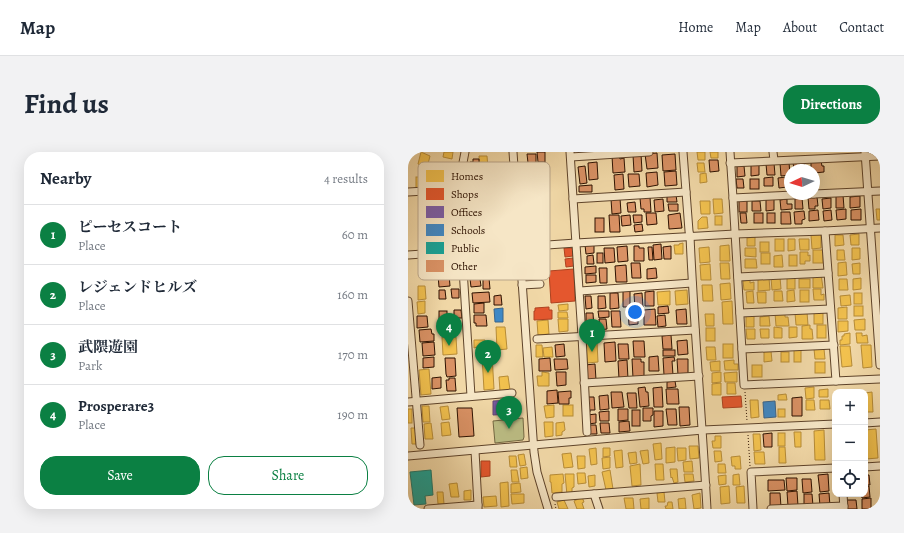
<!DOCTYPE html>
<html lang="en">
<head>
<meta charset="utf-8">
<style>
	:root { --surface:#fff; --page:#f2f2f3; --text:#1f2937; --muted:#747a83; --line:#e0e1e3; --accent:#0b8043 }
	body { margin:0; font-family:Alegreya,"Noto Serif JP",serif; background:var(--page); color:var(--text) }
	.controls { position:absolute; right:12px; bottom:12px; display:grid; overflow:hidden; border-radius:8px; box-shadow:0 4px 16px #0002 }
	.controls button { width:36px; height:36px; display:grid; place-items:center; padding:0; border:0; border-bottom:1px solid var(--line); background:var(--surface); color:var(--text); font:20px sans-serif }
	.compass { position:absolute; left:376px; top:12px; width:36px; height:36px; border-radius:50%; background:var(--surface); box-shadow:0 4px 16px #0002; rotate:266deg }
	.you { position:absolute; left:227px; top:160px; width:14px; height:14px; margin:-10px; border:3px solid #fff; border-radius:50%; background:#1a73e8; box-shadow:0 0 0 6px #1a73e833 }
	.badge { display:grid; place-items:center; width:26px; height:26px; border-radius:50%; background:var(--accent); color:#fff; font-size:13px; font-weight:700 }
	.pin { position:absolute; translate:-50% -33px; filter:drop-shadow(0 1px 2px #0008) }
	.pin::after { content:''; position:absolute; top:21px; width:14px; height:12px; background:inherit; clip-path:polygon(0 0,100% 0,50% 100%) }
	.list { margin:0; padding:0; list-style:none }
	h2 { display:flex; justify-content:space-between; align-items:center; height:52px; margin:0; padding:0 16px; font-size:17px }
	h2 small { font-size:13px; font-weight:400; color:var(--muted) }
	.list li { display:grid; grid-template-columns:26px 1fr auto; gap:12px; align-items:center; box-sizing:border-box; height:60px; padding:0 16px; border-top:1px solid var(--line) }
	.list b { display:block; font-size:15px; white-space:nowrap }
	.list p { margin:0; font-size:13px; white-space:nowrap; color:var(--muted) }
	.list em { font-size:13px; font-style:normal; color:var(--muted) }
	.actions { display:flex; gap:8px; padding:12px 16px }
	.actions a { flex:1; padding:9px 0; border:1px solid var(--accent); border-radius:16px; text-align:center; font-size:14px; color:var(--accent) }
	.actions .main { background:var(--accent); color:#fff }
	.icon { flex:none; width:22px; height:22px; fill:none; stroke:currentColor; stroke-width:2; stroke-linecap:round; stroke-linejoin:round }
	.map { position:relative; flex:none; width:472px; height:357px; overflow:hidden; border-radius:16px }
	header { display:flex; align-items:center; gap:24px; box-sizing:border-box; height:56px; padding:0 20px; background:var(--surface); border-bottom:1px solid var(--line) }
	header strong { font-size:19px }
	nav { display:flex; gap:22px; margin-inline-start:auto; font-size:14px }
	.intro { display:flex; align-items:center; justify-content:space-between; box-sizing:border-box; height:96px; padding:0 24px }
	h1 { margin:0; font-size:28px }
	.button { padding:10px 18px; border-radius:16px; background:var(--accent); color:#fff; font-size:14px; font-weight:700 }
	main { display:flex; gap:24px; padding:0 24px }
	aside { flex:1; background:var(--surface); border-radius:16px; box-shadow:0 4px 16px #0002 }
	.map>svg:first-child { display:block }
	.green { fill:#bcbe85; stroke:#746842 }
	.homes { fill:#f2c14e; stroke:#b78c37 }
	.shops { fill:#e4572e; stroke:#ad4220 }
	.offices { fill:#7b5ea7; stroke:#644775 }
	.schools { fill:#3f88c5; stroke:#3a648a }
	.public { fill:#17a398; stroke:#1e776a }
	.building { fill:#d99164; stroke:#2d1100 }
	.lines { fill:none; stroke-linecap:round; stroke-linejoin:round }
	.minor-casing { stroke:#5e432a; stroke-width:9 }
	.path { stroke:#2d1100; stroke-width:1; stroke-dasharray:1 2; stroke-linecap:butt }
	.minor { stroke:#f6e6c6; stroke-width:7 }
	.key { fill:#f6e6c6; stroke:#baa68b; stroke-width:1 }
	.key-label { font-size:11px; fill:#2d1100 }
</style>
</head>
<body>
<header>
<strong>Map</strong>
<nav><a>Home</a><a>Map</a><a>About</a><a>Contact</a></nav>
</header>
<div class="intro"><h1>Find us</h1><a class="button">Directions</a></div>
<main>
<aside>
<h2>Nearby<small>4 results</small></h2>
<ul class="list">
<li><span class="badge">1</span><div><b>ピーセスコート</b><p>Place</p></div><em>60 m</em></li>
<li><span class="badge">2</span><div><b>レジェンドヒルズ</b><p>Place</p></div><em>160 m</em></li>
<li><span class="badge">3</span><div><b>武隈遊園</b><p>Park</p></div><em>170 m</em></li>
<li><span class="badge">4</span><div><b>Prosperare3</b><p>Place</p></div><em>190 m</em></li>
</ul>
<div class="actions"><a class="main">Save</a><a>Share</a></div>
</aside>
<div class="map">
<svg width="472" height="357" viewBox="0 0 472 357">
	<rect width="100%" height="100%" fill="#f1d8a7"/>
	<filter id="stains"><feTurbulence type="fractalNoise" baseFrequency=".005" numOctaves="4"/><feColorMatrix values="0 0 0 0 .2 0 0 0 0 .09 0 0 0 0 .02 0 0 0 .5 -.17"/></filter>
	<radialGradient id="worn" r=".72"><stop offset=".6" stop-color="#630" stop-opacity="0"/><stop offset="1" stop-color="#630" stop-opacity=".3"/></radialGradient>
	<polygon class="green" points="115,266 116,285 115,288 87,291 85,269"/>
	<g class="homes">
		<polygon points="13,0 22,4 19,16 10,12"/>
		<polygon points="36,0 45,0 44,7 35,5"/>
		<polygon points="289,0 297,0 297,8 290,8"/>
		<polygon points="302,0 310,0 310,6 303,6"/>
		<polygon points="71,4 79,4 80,16 72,16"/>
		<polygon points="289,11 296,11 297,20 290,20"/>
		<polygon points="298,21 299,30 292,31 292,22"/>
		<rect x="8" y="25" width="9" height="11"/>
		<polygon points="305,47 314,47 315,61 306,62"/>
		<polygon points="292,49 302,49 302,62 293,62"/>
		<polygon points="468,57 472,57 472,68 469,68"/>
		<rect x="307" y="64" width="7" height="9"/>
		<polygon points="294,65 299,65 300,76 290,77 290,69"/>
		<polygon points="413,82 413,96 404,97 403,83"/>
		<polygon points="451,82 451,93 443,93 442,83"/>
		<polygon points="427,83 435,83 436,93 427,94"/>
		<polygon points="347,85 347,94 339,94 339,86"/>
		<rect x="367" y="87" width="9" height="12"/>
		<polygon points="380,87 387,87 387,98 380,99"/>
		<polygon points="391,87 401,87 401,98 392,98"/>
		<rect x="352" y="90" width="9" height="10"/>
		<polygon points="275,91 275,102 267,102 266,93 271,93 271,92"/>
		<polygon points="321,93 322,109 312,109 312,94"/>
		<polygon points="301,95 302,110 292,111 291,96"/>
		<polygon points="337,96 348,96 348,105 337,104"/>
		<polygon points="444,96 452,96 452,107 444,108"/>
		<rect x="405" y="98" width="10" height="13"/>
		<polygon points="429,98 436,98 437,108 429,108"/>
		<polygon points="392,100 400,100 400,104 402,103 402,109 397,109 397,112 392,112"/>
		<rect x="353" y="101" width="9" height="11"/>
		<polygon points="374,103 375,115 366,115 366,104"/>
		<rect x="381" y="103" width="8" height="11"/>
		<polygon points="337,107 348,107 349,116 337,116"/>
		<polygon points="438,110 439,123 430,124 430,111"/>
		<polygon points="312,111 321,111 322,127 313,127"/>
		<polygon points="452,111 452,122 445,122 444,112"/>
		<polygon points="302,112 303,128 293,128 292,113"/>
		<polygon points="413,122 415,136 405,136 405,123"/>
		<rect x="379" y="124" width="8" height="13"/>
		<polygon points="372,125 373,137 364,138 363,126"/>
		<polygon points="361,126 362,138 350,139 350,127"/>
		<polygon points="453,126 453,137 445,138 445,127"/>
		<rect x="391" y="127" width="11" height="9"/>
		<polygon points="431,127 439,127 440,138 431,138"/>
		<polygon points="342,128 342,131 346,130 346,138 336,138 335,129"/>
		<polygon points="322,131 323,147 313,148 312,132"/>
		<polygon points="294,133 304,133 305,149 295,149"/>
		<polygon points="10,134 17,134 18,147 10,148"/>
		<polygon points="405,137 413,137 413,143 416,142 416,148 406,148"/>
		<polygon points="279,138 280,152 268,153 267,139"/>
		<polygon points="386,138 387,149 379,150 379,139"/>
		<rect x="392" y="138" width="9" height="12"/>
		<polygon points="262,139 262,153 250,153 249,140"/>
		<polygon points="345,139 346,151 339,151 338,140"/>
		<polygon points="366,139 374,139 375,149 366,149"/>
		<polygon points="349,140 358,140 358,151 350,151"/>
		<rect x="446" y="141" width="8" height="11"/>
		<polygon points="442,143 443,153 433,154 432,144"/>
		<polygon points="17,149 17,161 10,162 9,150"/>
		<polygon points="324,149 325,172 315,172 314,150"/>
		<polygon points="160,152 160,158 151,159 150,153"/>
		<rect x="446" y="154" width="9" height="10"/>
		<polygon points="439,155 439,167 430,167 430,156"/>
		<polygon points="150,160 159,160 160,166 150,166"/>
		<polygon points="399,160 400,173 388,173 387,161"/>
		<polygon points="367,161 377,161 377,165 380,165 381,174 368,174"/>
		<rect x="406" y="161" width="9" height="11"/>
		<polygon points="297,162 306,162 306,174 298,174"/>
		<polygon points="346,163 346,175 338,175 338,164"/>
		<polygon points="361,164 362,174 352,174 352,165"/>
		<polygon points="150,167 160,167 160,179 151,180"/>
		<polygon points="457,167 457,178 447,178 446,168"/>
		<polygon points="140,168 141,182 130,183 129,169"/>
		<polygon points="430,169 440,169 440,179 430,180"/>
		<polygon points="402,173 402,177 404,177 405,187 394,187 394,174"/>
		<rect x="409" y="173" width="9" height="13"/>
		<polygon points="88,175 97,175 99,197 89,198"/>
		<polygon points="366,175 374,176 374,186 366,186"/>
		<polygon points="381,175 389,175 389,185 381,186"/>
		<rect x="298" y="176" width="9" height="13"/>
		<polygon points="338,177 347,177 347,187 339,187"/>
		<polygon points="352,177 361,177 361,186 353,186"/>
		<polygon points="442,181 442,192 432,193 432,188 434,188 434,184 436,184 436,182"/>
		<polygon points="448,181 454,181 454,184 459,183 460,191 449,191"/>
		<polygon points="34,185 48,185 49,202 35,203"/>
		<polygon points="66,188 77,188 77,200 69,200 69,195 66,196"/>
		<polygon points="178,190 189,190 190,210 179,211"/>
		<rect x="315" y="192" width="10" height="14"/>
		<polygon points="128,193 134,193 135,205 128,205"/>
		<polygon points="453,193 463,193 464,215 455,216"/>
		<polygon points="432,194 442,194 444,214 434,215"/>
		<polygon points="144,195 145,205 136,205 135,196"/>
		<polygon points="298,195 307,195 308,208 299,208"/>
		<rect x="386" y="197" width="7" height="13"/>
		<polygon points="406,197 416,197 417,207 407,207"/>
		<polygon points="356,199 363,199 364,209 356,210"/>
		<rect x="373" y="200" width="8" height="10"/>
		<polygon points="84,203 86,237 76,238 74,204"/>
		<polygon points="326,208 326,212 330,212 330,218 317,218 316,209"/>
		<polygon points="312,209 312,219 303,219 302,210"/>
		<rect x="407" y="210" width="10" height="11"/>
		<rect x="344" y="213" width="10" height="12"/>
		<polygon points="21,217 23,242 13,243 11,218"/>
		<polygon points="134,220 141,221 141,234 130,234 129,224 134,224"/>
		<polygon points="313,220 313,230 304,231 304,221"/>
		<polygon points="329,220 329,230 317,230 316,221"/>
		<polygon points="100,224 102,238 92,239 91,225"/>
		<polygon points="313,231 313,243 304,243 304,232"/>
		<polygon points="319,231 327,231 328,242 319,242"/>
		<polygon points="406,235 406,246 398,247 397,236"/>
		<polygon points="420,237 420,245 411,245 411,238"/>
		<polygon points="464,240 465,260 457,260 457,241"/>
		<polygon points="378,242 379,248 370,248 370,243"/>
		<polygon points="342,248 350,248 351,265 343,266"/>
		<polygon points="398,248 406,248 407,258 398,258"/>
		<polygon points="412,248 421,248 422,257 412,257"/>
		<polygon points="146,253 146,265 138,266 136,254"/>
		<rect x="155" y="253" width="10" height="11"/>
		<polygon points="14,254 21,254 22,270 15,270"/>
		<polygon points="40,254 42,267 34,268 32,255"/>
		<rect x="0" y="257" width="4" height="14"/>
		<rect x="370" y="257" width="7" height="8"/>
		<polygon points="41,270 43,283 34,284 33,271"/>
		<polygon points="136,270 145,270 145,284 137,285"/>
		<polygon points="156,270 157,278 154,280 154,283 148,284 148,271"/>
		<polygon points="23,271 25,287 17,287 16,272"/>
		<polygon points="3,276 9,276 10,292 4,292"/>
		<polygon points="468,277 470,306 458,307 457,278"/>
		<polygon points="416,278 417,308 407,308 406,279"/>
		<polygon points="386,280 393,280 393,295 387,295"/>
		<rect x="370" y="281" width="7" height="13"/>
		<polygon points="345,282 352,282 353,298 346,299"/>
		<polygon points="307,284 313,284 313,296 305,296 304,289 307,289"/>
		<polygon points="253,291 254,307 247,308 245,292"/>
		<polygon points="281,294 290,294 291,306 282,307"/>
		<polygon points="267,295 267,310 258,311 258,296"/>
		<polygon points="371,295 377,295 378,311 371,311"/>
		<polygon points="188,296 189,312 183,313 181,297"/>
		<polygon points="195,296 202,296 202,304 195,305"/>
		<polygon points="269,296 278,296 278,308 270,309"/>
		<polygon points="214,298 215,315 208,316 206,299"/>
		<polygon points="240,298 241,311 235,312 232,299"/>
		<polygon points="306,299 313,299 314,309 307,310"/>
		<polygon points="228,300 229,311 222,312 220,301"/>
		<polygon points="346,300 356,300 357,312 347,312"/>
		<polygon points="163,301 165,315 156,316 154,302"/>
		<polygon points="116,302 118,313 112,314 110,303"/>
		<polygon points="101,304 108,304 109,315 102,315"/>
		<polygon points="169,304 177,304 177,316 170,317"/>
		<polygon points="332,304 333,317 327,317 327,314 324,314 323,305"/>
		<polygon points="202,305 202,316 195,317 194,306"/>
		<polygon points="284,309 285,320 276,320 275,310"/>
		<polygon points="232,312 233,333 224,334 222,314"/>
		<polygon points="247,312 255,312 256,328 248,328"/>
		<polygon points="310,312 317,312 318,321 310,321"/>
		<polygon points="119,315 120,326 113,327 112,316"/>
		<polygon points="262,317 269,317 270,330 266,331 264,325 263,326"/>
		<polygon points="103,318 109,318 111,330 104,330"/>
		<polygon points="202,318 205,337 198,338 194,320"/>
		<polygon points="169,321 177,321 178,331 170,332"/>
		<polygon points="155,322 156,331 154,332 154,340 144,341 143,330 142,330 142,323"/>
		<polygon points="157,322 166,322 166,335 164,336 164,342 159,343"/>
		<polygon points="276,322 285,322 286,329 277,330"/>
		<polygon points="331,322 332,333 325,333 325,323"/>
		<polygon points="187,323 187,334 181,335 180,324"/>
		<polygon points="318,323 318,332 311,333 310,324"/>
		<polygon points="100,330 101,354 93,355 92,331"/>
		<polygon points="49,331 51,345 43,345 41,332"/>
		<polygon points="112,331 113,340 103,341 103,332"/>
		<polygon points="321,334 322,351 313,352 312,335"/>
		<polygon points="336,334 337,351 329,351 328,335"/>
		<polygon points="63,338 63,348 56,348 56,339"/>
		<polygon points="29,340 35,340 36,352 30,352"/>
		<polygon points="256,340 257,350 250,350 249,341"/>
		<polygon points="292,341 293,356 286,357 284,343"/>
		<polygon points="103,342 116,342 116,351 104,352"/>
		<polygon points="88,344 89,354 76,355 75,345"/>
		<polygon points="174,345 176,350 174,351 176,357 169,357 166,349"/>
		<polygon points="216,346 225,346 226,357 218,357"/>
		<polygon points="241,346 241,357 233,357 232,347"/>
		<polygon points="277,346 278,357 271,357 270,347"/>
		<polygon points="156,348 160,357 151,357 149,350"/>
		<polygon points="260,350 264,350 265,357 258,357 257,354 259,354"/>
	</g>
	<g class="shops">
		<polygon points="156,96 165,96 165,104 157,105"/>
		<polygon points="165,106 166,114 158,115 157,107"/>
		<polygon points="166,117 167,149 143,151 141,119"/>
		<polygon points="141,155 141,158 144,158 144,167 126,168 126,159 127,159 127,156"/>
		<polygon points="333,244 334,255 315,256 314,245"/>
		<polygon points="73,309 82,309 82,324 73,325"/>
	</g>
	<polygon class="offices" points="104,248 108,250 110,254 110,256 106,261 104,262 85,263 85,249"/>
	<g class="schools">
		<polygon points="95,156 95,170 87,170 86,157"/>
		<polygon points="367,249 368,265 356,266 355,250"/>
	</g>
	<polygon class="public" points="23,318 25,343 17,344 18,352 6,353 2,320"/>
	<g class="building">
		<polygon points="129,0 137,0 137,10 130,10"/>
		<polygon points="249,1 250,16 239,17 237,2"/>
		<polygon points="119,2 128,2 128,11 120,11"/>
		<polygon points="233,2 234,19 226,20 225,3"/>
		<polygon points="267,2 268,18 255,19 254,3"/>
		<polygon points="204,4 211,4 212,7 216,6 217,20 205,21"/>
		<polygon points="65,7 71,7 71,15 62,15 62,10 65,10"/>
		<polygon points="301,8 310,8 311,19 302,20"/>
		<polygon points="413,9 414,14 416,14 416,20 406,21 406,18 403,18 403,10"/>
		<polygon points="189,10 190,27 181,28 180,11"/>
		<polygon points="381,10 382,23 373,24 372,11"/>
		<polygon points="385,10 396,10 397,18 386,18"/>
		<polygon points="366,11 367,23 359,23 358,12"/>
		<polygon points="351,12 351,23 343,24 343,13"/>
		<polygon points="177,14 179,31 172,32 170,15"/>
		<polygon points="329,14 336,14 337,24 329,25"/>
		<polygon points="268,19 269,33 257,34 256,20"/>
		<polygon points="249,20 250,33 239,35 238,21"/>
		<polygon points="215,22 216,37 207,38 206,23"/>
		<polygon points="220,22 231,22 232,34 221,35"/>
		<polygon points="365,25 365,34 356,34 356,26"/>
		<polygon points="378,25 379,35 371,36 370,26"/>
		<polygon points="328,27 335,27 336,36 329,36"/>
		<rect x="342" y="27" width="9" height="10"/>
		<polygon points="184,33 184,40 171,40 171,34"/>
		<polygon points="268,43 269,50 259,50 259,44"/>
		<polygon points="435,43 436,56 428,56 428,44"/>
		<polygon points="452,44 452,55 442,56 442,45"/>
		<polygon points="242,45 243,60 236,60 236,57 233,57 232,46"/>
		<polygon points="400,45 409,45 410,54 407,54 407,57 401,57"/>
		<polygon points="212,46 213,61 204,62 203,47"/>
		<polygon points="387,46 394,46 395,57 387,57"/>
		<polygon points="423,46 423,56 415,57 414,47"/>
		<polygon points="255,47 256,59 247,60 246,48"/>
		<polygon points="358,47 366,47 366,58 358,59"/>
		<polygon points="379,47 379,52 384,52 384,57 373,58 372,48"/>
		<rect x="331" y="48" width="8" height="12"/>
		<polygon points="344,49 352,49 353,59 344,59"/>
		<polygon points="227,50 228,60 220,60 219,51"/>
		<polygon points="260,52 270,52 270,59 261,59"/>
		<polygon points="438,57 438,67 429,68 428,58"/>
		<polygon points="453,57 453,68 443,68 443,58"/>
		<polygon points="410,58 411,68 401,69 401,59"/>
		<polygon points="423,58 424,68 416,69 415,59"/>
		<polygon points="396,59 397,67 394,68 394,72 387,72 386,60"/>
		<polygon points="373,60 382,60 383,72 373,72"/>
		<polygon points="238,61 248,61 249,72 239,73"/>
		<polygon points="272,61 274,76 261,77 260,63"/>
		<polygon points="332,61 338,61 339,71 333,71"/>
		<rect x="346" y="61" width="9" height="10"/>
		<rect x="359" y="61" width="8" height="10"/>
		<polygon points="201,63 211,63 212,80 202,80"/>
		<polygon points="222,63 223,73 214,74 213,64"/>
		<polygon points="225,63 234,63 234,70 226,71"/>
		<rect x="187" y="66" width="9" height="14"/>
		<polygon points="234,72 235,79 227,80 226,73"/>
		<polygon points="186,92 186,101 178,102 177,93"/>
		<polygon points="253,92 254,107 246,108 245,93"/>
		<polygon points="219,94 220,109 210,110 209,95"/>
		<polygon points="226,94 231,94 231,96 236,96 236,109 226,109"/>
		<polygon points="263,94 263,107 256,107 255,95"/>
		<polygon points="240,95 244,95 245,108 241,108"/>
		<polygon points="196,96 206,96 207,110 197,111"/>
		<rect x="189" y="101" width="6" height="10"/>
		<polygon points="185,103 186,112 179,112 179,104"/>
		<polygon points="223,111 232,111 233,126 224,126"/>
		<polygon points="218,113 219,130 208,130 207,114"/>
		<polygon points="188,114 188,121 177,122 177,115"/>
		<polygon points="191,116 199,116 199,131 192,131"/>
		<polygon points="248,116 249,126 239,127 239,117"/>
		<polygon points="41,122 42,134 31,135 30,123"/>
		<polygon points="178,123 188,123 188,130 178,131"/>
		<polygon points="75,126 81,126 82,137 75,137"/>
		<polygon points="62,127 72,127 73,134 63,135"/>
		<polygon points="43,137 51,137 51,146 44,146"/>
		<polygon points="31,138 37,138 38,147 31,147"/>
		<polygon points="222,138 222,155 215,155 215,139"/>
		<polygon points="246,139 246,154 237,154 237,140"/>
		<polygon points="81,140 82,150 65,151 64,141"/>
		<polygon points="202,141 210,141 211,156 202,157"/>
		<polygon points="234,141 235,155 227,156 226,142"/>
		<polygon points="93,143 94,153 86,153 86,144"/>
		<polygon points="177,144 183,144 184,156 178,157"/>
		<polygon points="190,144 197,144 198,156 190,157"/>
		<polygon points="76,151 76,161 66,161 66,152"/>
		<polygon points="260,154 261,161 250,162 250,155"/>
		<polygon points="247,157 248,173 236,173 236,158"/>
		<polygon points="278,157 279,172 269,172 268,158"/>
		<polygon points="46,158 53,158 54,166 46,166"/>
		<rect x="31" y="159" width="8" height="8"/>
		<polygon points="190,159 201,159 201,165 191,166"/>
		<polygon points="203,159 212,159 213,175 204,175"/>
		<polygon points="230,159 230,172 221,173 220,160"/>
		<polygon points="178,161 185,161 186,177 178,177"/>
		<polygon points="66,163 78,163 79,174 68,174 68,171 66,171"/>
		<polygon points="257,163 258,174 250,175 249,164"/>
		<polygon points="9,164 19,164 20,175 9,176"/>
		<polygon points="191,167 198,167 199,177 192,178"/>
		<polygon points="42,169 43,179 33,180 32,170"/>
		<polygon points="23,177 24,182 26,182 26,189 12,190 11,178"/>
		<polygon points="263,183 264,197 255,197 254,184"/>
		<polygon points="279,188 280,202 270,203 269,189"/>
		<polygon points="225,189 236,189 237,205 226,205"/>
		<polygon points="26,190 27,203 15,204 14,191"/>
		<polygon points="207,190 208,209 197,210 196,191"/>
		<polygon points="156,192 157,204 148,205 147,193"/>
		<polygon points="210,192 220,192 221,207 211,207"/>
		<rect x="255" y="198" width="12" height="6"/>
		<polygon points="250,204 251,219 241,219 241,205"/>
		<polygon points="26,205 26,215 15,216 15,206"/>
		<polygon points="266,205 267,209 264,209 265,223 256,223 255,206"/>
		<polygon points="37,206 47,206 48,224 39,225 38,222"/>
		<polygon points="142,206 143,219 131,219 131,207"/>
		<polygon points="146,207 159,207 160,217 147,218"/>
		<polygon points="224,207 233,207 233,210 236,210 236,226 225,226"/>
		<polygon points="269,207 280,207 280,222 270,223"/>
		<polygon points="219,208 220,227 211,227 210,209"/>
		<polygon points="187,212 188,228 179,229 177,213"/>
		<polygon points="148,220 158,220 158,233 149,234"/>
		<polygon points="33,225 33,236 24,237 24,226"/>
		<polygon points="41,226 47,226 48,239 39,239 38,228 41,228"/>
		<polygon points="267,229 268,235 259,236 259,230"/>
		<polygon points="237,235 238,240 240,240 241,254 232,255 230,236"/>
		<polygon points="254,235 255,255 246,255 245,236"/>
		<polygon points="258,237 270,237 271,252 259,252"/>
		<polygon points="149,238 150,251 139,252 139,239"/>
		<polygon points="163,239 163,246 161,246 161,252 151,252 150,240"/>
		<polygon points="203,240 214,240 216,255 204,256"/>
		<polygon points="219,241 228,241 229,256 221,256"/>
		<polygon points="200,243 201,257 192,258 191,244"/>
		<polygon points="178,245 186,245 187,258 182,258 182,260 179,261"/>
		<polygon points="394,245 394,264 384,264 384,246"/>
		<polygon points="271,255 281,255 282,273 272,274"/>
		<polygon points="49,256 64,256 66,284 51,285"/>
		<polygon points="235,256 245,256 245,263 243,264 243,269 235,269"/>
		<polygon points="210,257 220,257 220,268 210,269"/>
		<polygon points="258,257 268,257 269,273 260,273"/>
		<rect x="224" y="258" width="8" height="16"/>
		<polygon points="201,259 201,269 192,269 191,260"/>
		<polygon points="246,259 255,259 255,274 246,275"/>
		<polygon points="188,262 188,271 180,272 179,263"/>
		<polygon points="221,269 222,279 211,280 211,270"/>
		<polygon points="192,271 201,271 202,281 193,281"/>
		<polygon points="181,273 188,273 189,282 182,282"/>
		<polygon points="364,281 364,295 356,295 355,282"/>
		<polygon points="420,322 421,339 412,340 410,323"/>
		<polygon points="457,323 461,323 462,333 457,333"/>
		<polygon points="378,326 389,326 389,338 379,339"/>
		<polygon points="394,327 403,327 404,340 395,341"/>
		<polygon points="360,328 376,328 377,338 360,339"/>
		<polygon points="461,334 462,345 454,346 453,342 457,342 457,335"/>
		<polygon points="389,339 390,354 380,354 379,340"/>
		<polygon points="362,341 372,341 373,355 362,355"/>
		<polygon points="421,341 422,354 412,354 411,342"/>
		<polygon points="396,342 404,342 405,354 396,354"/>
		<polygon points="463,346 463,357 454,357 454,347"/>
		<polygon points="437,348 448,348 449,357 438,357"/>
	</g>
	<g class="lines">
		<g class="minor-casing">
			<g id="minor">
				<polyline points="57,0 50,37 63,244"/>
				<polyline points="105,0 126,300 129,320 140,357"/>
				<polyline points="162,0 174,184 179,280"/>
				<path d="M275,0L281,79L282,84C286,175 294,266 299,357"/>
				<polyline points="322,0 325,46 336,233 472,227"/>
				<polyline points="365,0 366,8"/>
				<polyline points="457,0 472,213"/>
				<polyline points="163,5 241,0"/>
				<polyline points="322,11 472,4"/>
				<polyline points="0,40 50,37"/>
				<polyline points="406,42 472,39"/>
				<polyline points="325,46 406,42"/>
				<polyline points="165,47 278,40"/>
				<polyline points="417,79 428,229"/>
				<polyline points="0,103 168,91 327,82 417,79 472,76"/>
				<polyline points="113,121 131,120"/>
				<polyline points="330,125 420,121"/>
				<polyline points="114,133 132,132"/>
				<polyline points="172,139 284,131"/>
				<polyline points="0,149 12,293"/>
				<polyline points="332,161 422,157"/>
				<polyline points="129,187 287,178"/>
				<polyline points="334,197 426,193"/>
				<polyline points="176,231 291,224"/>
				<polyline points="0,250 104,241"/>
				<polyline points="457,271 472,270"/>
				<polyline points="67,299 70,353"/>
				<polyline points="0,304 295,278 427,272"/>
				<polyline points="457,315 472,314"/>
				<polyline points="186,342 191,357"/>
				<polyline points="435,342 436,357"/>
				<polyline points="148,345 298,333"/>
				<polyline points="20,357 70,353 70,357"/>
				<polyline points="345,357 343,320 427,316"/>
				<polyline points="363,357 436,354"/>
			</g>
		</g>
		<g class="path">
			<polyline points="337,240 339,269"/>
			<polyline points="340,283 342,314"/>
			<polyline points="147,352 148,357"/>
		</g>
		<use href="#minor" class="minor"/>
	</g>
	<rect x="10" y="10" width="132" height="118" rx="6" class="key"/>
	<rect x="18" y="18" width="18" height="12" fill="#f2c14e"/>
	<rect x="18" y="36" width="18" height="12" fill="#e4572e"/>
	<rect x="18" y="54" width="18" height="12" fill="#7b5ea7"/>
	<rect x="18" y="72" width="18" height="12" fill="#3f88c5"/>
	<rect x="18" y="90" width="18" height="12" fill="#17a398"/>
	<rect x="18" y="108" width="18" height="12" fill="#d99164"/>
	<g class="key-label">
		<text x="43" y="28">Homes</text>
		<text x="43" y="46">Shops</text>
		<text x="43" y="64">Offices</text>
		<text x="43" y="82">Schools</text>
		<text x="43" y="100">Public</text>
		<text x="43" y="118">Other</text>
	</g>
	<rect width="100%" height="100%" filter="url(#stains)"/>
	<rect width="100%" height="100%" fill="url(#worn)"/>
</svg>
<div class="controls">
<button>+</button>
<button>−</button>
<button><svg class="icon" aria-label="locate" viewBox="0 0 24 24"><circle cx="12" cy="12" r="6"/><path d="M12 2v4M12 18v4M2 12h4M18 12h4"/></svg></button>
</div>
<svg class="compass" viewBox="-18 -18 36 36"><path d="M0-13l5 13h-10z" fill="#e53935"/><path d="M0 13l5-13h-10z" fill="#747a83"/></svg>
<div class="you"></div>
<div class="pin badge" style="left:184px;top:200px">1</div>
<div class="pin badge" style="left:80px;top:221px">2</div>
<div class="pin badge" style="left:101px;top:277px">3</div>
<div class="pin badge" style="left:41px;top:194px">4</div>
</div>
</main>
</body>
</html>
